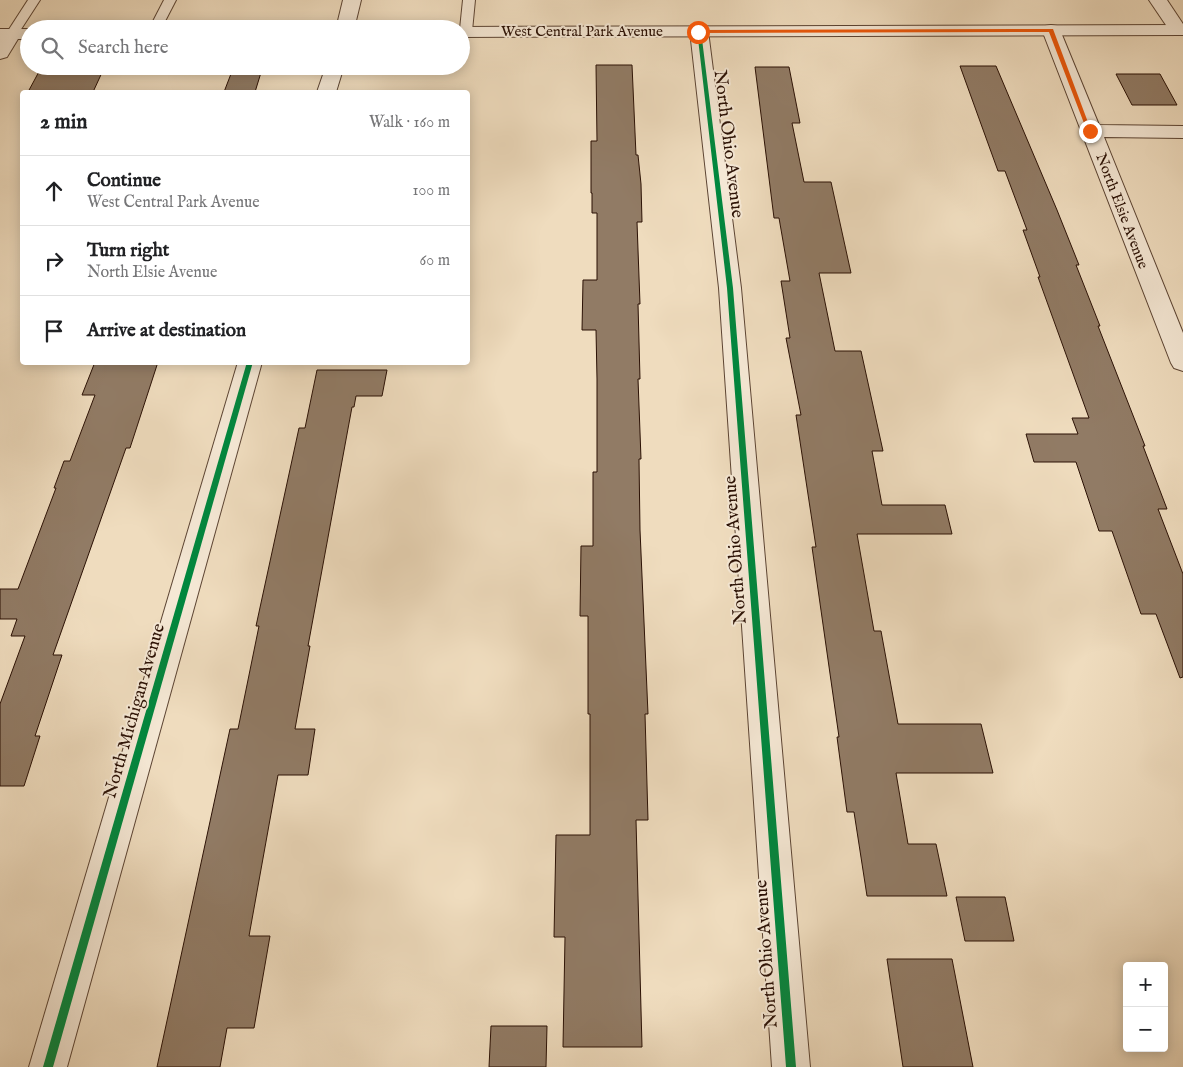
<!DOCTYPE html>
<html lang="en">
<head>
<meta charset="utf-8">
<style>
	:root { --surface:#fff; --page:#f6f6f6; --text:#202124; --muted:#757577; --line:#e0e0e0 }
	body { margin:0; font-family:"IM FELL English",serif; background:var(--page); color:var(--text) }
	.controls { position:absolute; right:15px; bottom:15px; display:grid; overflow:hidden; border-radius:5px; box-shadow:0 2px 12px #0003 }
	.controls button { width:45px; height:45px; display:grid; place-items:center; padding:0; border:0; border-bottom:1px solid var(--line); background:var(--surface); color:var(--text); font:25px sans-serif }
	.stop { position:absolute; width:15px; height:15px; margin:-11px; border:4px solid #ea580c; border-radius:50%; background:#fff }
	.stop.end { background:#ea580c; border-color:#fff; box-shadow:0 1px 5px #0008 }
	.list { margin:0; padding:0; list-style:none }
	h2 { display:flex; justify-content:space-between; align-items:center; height:65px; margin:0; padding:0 20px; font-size:21px }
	h2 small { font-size:16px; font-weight:400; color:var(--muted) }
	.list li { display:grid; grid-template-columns:32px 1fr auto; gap:15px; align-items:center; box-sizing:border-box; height:70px; padding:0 20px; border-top:1px solid var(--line) }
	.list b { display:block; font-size:19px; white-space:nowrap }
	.list p { margin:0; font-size:16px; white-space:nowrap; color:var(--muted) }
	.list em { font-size:16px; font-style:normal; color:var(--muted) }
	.icon { flex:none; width:28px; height:28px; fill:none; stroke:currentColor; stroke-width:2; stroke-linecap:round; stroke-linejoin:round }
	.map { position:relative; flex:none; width:1183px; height:1067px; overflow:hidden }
	.search { position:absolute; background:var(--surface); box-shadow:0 2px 12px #0003; left:20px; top:20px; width:450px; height:55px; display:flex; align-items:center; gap:12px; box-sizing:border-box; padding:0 18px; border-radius:28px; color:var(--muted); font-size:19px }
	.panel { position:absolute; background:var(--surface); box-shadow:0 2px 12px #0003; left:20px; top:90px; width:450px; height:275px; border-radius:5px }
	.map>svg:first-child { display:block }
	.building { fill:#917b65; stroke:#2b1105 }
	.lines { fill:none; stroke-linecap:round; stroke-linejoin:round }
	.service-casing { stroke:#5c4433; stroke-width:2 }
	.minor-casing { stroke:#5c4433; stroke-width:2 }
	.tertiary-casing { stroke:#5c4433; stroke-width:2 }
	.service { fill:#f5e8d5; fill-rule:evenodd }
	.minor { fill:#f5e8d5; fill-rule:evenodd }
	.tertiary { fill:#f5e8d5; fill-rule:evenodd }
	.cycleway-casing { stroke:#f5e8d5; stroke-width:3 }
	.cycleway { fill:#00873e; fill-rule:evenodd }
	.route { fill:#ea580c }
	.labels { text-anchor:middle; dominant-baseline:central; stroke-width:4; stroke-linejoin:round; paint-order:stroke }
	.far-street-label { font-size:15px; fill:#2b1105; stroke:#f5e8d5 }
	.street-label { font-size:18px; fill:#2b1105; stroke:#f5e8d5 }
</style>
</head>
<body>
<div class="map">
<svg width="1183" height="1067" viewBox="0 0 1183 1067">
	<rect width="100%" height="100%" fill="#efdcbe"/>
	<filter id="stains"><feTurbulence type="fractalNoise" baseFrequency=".004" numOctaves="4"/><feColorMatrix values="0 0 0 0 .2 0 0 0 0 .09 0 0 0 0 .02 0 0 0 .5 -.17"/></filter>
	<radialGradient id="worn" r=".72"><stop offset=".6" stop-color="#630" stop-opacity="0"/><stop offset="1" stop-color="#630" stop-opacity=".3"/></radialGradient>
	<g class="building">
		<polygon points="596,65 632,65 636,155 638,155 641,184 642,222 637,222 640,304 638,304 640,379 638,379 641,459 639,459 640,530 648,714 645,714 648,820 636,820 642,1047 563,1047 565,937 554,937 556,835 590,835 590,714 588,714 588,616 580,616 581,546 593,546 593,472 597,472 597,379 596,330 582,330 583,280 597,280 597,213 592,213 592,193 591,193 591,141 597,141"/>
		<polygon points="42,66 105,66 93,92 28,92"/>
		<polygon points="234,66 263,66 255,92 224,92"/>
		<polygon points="960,66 996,66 1057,210 1079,265 1076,265 1100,326 1098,326 1145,446 1143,446 1167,509 1158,509 1183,574 1183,677 1180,678 1156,614 1141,614 1112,531 1099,531 1076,462 1034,462 1026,434 1078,434 1072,418 1089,418 1038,277 1040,277 1023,230 1027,230 1005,171 998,171"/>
		<polygon points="755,67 789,67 800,123 792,123 804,182 831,182 851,273 819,273 835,351 861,351 883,451 872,451 882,505 945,505 952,534 857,534 874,631 881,631 898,724 981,724 993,773 896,773 908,844 936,844 947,896 867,896 854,812 847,812 837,737 839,737 812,547 816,547 796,415 801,415 786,338 790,338 781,281 790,281 779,218 774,218"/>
		<polygon points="1116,74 1160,74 1177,105 1132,105"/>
		<polygon points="95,362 158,362 130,448 126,448 53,655 62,655 35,736 40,736 24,786 0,786 0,704 25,636 11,636 17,619 0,619 0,589 18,589 56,488 54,488 64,461 70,461 95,395 82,395"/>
		<polygon points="317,370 387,370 382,396 356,396 354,407 352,407 308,646 310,646 295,729 315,729 308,775 278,775 249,936 270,936 254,1028 227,1028 220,1067 157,1067 230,729 238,729 259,626 256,626 299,428 305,428"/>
		<polygon points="956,897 1005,897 1014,941 965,941"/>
		<polygon points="887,959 952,959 973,1067 903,1067"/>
		<polygon points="491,1026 547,1026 546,1067 489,1067"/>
	</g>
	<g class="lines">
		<g class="service-casing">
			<g id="service">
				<polygon points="28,0 40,0 16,37 8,37 6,34"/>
				<polygon points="164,0 176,0 161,29 149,29"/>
				<polygon points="463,0 475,0 472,31 466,35 462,34 460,29"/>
			</g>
		</g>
		<g class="minor-casing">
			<g id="minor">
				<polygon points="343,0 361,0 354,29 336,29"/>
				<polygon points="1149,0 1167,0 1183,24 1183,34 1172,34"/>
				<polygon points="1051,25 1057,26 1060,30 1099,125 1183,126 1183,138 1104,137 1183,333 1183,371 1174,368 1171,363 1042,30 1045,26"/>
				<polygon points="699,26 705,27 708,31 741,288 810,1067 772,1067 719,288 690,31 693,27"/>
				<polygon points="12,29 18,30 21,34 7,57 0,59 0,38 6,30"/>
				<polygon points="326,66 344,66 336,92 317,92"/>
				<polygon points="238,362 262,362 67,1067 29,1067"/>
			</g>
		</g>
		<g class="tertiary-casing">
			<g id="tertiary">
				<polygon points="1183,25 1183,35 461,37 461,29 454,29 461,27"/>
				<polygon points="0,29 30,29 29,39 0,39"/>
			</g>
		</g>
		<use href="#service" class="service"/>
		<use href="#minor" class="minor"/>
		<use href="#tertiary" class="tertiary"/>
		<g class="cycleway-casing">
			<g id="cycleway">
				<polygon points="697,30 701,31 733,288 796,1067 786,1067 727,288"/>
				<polygon points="247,362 253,362 53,1067 43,1067"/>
			</g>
		</g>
		<use href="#cycleway" class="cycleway"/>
	</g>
	<polygon class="route" points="1053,29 1092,133 1087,131 1049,32 698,33 696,32 698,30"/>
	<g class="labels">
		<g class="far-street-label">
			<text x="582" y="31">West Central Park Avenue</text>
			<text transform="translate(1122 211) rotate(69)">North Elsie Avenue</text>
		</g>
		<g class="street-label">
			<text transform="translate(728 144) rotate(83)">North Ohio Avenue</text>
			<text transform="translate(736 550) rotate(-94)">North Ohio Avenue</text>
			<text transform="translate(135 711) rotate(-74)">North Michigan Avenue</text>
			<text transform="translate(767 954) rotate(-94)">North Ohio Avenue</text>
		</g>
	</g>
	<rect width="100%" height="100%" filter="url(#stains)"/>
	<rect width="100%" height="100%" fill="url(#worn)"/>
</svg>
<div class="controls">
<button>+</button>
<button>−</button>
</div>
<div class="stop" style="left:698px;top:32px"></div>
<div class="stop end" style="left:1090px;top:131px"></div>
<div class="search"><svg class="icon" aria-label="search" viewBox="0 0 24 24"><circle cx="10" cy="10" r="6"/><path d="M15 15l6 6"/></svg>Search here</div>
<section class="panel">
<h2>2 min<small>Walk · 160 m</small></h2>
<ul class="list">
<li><svg class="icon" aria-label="ahead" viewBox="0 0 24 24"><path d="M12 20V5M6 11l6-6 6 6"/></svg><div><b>Continue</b><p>West Central Park Avenue</p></div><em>100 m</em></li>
<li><svg class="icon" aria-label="right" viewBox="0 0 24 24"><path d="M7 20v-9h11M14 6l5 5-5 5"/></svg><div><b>Turn right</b><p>North Elsie Avenue</p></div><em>60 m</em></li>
<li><svg class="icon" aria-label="arrive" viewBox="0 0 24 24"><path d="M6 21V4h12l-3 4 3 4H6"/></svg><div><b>Arrive at destination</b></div></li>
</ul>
</section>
</div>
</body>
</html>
